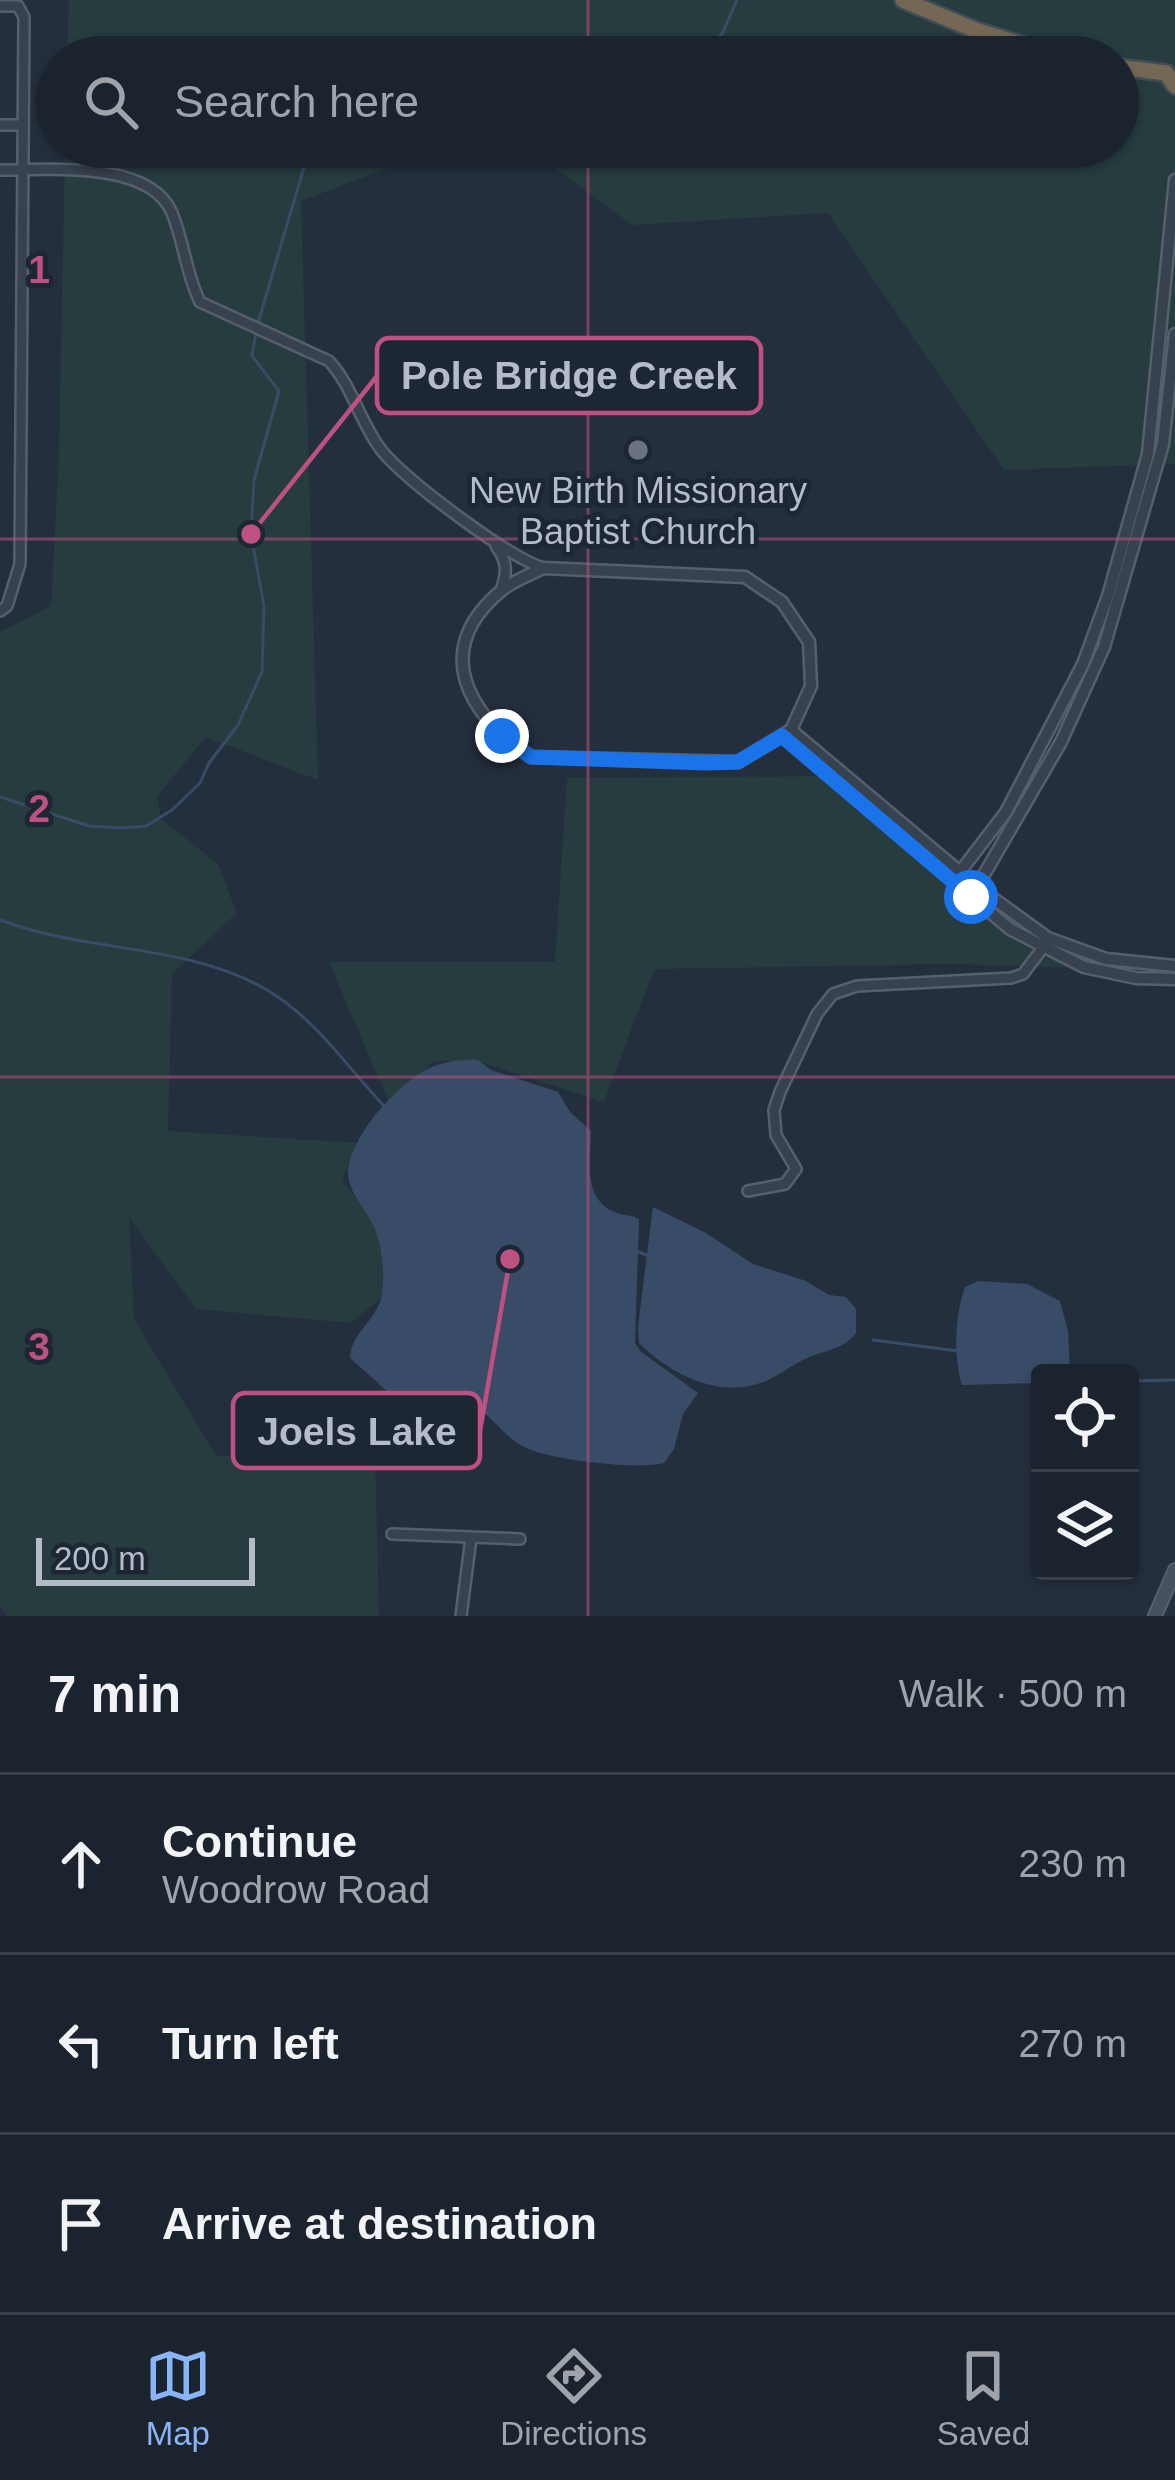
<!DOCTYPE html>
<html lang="en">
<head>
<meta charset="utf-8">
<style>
	:root { --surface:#1b232e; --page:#282f3a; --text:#f1f3f6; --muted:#a0a4aa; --line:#39404a; --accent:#8ab4f8 }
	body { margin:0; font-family:Helvetica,sans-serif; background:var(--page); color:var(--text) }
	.controls { position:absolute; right:36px; bottom:36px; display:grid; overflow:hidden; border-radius:12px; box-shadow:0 3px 9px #0004 }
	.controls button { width:108px; height:108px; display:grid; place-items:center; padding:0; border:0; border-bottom:3px solid var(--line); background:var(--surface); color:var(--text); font:60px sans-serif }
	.scale { position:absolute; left:36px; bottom:30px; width:219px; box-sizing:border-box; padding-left:12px; border:6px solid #b4bcc9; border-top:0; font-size:33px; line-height:42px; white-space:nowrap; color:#b4bcc9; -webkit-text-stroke:9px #1d2633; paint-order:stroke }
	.stop { position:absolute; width:36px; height:36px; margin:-27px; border:9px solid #1a73e8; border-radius:50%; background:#fff }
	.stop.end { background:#1a73e8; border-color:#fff; box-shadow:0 3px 12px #0008 }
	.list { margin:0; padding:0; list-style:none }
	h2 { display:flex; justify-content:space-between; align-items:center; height:156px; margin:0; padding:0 48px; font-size:51px }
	h2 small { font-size:39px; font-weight:400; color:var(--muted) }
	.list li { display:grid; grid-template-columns:78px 1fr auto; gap:36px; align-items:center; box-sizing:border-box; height:180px; padding:0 48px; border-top:3px solid var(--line) }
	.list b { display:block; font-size:45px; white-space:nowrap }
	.list p { margin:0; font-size:39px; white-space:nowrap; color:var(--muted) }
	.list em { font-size:39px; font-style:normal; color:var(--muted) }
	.icon { flex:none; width:66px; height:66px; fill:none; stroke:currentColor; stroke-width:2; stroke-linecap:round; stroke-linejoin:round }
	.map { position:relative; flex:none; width:1175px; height:1616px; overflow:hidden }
	.search { position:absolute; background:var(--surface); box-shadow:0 3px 9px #0004; left:36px; right:36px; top:36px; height:132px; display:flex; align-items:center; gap:30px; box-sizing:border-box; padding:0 42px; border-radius:66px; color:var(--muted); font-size:45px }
	.sheet { height:696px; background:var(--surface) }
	nav { display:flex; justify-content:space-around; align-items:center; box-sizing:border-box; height:168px; border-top:3px solid var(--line); background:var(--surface); font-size:33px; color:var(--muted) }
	nav a { display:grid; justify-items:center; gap:6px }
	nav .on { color:var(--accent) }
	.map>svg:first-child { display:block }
	.green { fill:#263c3f }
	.water { fill:#394c67 }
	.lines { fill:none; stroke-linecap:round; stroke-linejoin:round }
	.stream { stroke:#394c67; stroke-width:3 }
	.minor-casing { stroke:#565f6c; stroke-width:14 }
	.tertiary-casing { stroke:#565f6c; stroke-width:15 }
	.secondary-casing { stroke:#565f6c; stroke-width:16 }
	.motorway-casing { stroke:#434c59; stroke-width:20 }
	.minor { stroke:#38414e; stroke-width:9 }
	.tertiary { stroke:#38414e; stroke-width:10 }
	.secondary { stroke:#465061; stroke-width:12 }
	.motorway { stroke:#746855; stroke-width:15 }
	.route { stroke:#1a73e8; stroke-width:15 }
	.grid { fill:none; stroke:#bd5182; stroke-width:3; stroke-opacity:0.55 }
	.worship-dot { fill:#6b7280; stroke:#1d2633; stroke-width:4.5 }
	.labels { text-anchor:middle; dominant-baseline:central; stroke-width:10; stroke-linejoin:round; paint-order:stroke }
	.poi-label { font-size:36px; fill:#b4bcc9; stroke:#1d2633 }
	.grid-label { font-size:39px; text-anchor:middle; font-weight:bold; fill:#bd5182; stroke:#1d2633; stroke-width:10; stroke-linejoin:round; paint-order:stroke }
	.leader { fill:none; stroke:#bd5182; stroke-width:4.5 }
	.callout-dot { fill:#bd5182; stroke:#1d2633; stroke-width:4.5 }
	.callout { fill:#1d2633; stroke:#bd5182; stroke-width:4.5 }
	.callout-label { font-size:39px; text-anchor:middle; font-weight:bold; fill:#b4bcc9 }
</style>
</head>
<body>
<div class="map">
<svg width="1175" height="1616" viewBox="0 0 1175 1616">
	<rect width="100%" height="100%" fill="#242f3e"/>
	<g class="green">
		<polygon points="69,0 1175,0 1175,464 1004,470 828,213 632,225 526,147 1118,147 1118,57 67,57"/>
		<polygon points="65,147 443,147 301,201 318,780 206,737 157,796 161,819 218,864 237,913 172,974 168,1131 358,1143 342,1180 379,1229 387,1294 351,1323 196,1309 129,1217 134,1319 216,1456 375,1453 379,1616 7,1616 0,1606 0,632 51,606 59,455"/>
		<polygon points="853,776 1087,968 950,964 654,969 604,1102 477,1061 433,1061 391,1107 329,962 555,962 567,778"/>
	</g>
	<g class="water">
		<path d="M478,1060L491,1070L558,1092L570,1112L591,1131C591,1159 582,1195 612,1211C622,1216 630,1214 639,1219L635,1343L640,1351L698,1393L683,1414L674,1449L664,1463C636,1470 550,1460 524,1447C501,1435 490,1410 464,1402C442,1395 420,1407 398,1401L350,1358C351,1332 378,1320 382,1294C385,1271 382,1241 371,1221C364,1208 352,1195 349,1181C340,1145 401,1079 432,1067C447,1061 462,1059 478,1060Z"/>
		<path d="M653,1207L706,1233L753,1264L806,1281L829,1295L846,1297L856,1309V1333C845,1349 825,1350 807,1358C793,1364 780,1375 766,1381C721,1400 671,1375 639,1343L638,1327Z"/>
		<path d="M978,1281L1027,1284L1060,1301L1068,1331L1070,1373H1040V1383L962,1385C953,1356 955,1316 965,1287Z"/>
	</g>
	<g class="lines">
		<g class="stream">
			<polyline points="704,57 723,32 737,0"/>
			<polyline points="258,323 310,147"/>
			<polyline points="0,797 89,826 122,828 146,826 172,810 200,783 209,763 238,725 262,672 264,606 251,534 254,480 279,391 252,356 256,333"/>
			<path d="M0,920C86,953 187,943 267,990C316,1019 347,1067 385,1107"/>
			<polyline points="639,1252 646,1255"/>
			<polyline points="873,1340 958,1351"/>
			<polyline points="1130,1381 1175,1380"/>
		</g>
		<g class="minor-casing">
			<g id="minor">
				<polyline points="0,6 18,6 24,17 20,564 7,606 0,611"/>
				<polyline points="0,125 23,125"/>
				<path d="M0,170C48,170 150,160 172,213C184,242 186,274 200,302L329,361C353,387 360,423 382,451C408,482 505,555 543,568"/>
				<path d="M496,546C508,562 507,573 501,591"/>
				<polyline points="748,1191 785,1184 796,1169 776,1135 774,1110 780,1092 817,1014 833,994 857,986 1011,978 1023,974 1045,945"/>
				<polyline points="392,1534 520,1539"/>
				<polyline points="461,1616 471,1538"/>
			</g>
		</g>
		<g class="tertiary-casing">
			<g id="tertiary">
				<path d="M543,568L745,577L782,602L809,642L811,686L791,730L738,762L531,757C467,715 430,649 502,590C513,581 530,575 543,568Z"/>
				<polyline points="791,730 979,888 1048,938 1106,959 1175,966"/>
				<polyline points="782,736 1010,929 1084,967 1136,978 1175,979"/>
				<polyline points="953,881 1006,812 1083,664 1108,596 1148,454 1175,180"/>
				<polyline points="971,897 1061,742 1104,647 1163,444 1175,334"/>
			</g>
		</g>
		<g class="secondary-casing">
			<polyline id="secondary" points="1155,1616 1175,1570"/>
		</g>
		<g class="motorway-casing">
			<g id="motorway">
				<polyline points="903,0 975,30 1062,57"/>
				<polyline points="1118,67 1166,73 1175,86"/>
			</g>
		</g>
		<use href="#minor" class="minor"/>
		<use href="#tertiary" class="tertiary"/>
		<use href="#secondary" class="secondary"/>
		<use href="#motorway" class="motorway"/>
	</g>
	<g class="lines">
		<polyline class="route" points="502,736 531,757 707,763 738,762 782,736 971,897"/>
	</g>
	<path class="grid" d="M588,0V57M588,147V1616M0,539H1175M0,1077H1175"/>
	<circle class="worship-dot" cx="638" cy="450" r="12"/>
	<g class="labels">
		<g class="poi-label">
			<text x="638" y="490">New Birth Missionary<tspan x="638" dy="41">Baptist Church</tspan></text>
		</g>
	</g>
	<g class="grid-label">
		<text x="39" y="283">1</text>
		<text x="39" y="822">2</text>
		<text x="39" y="1360">3</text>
	</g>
	<path class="leader" d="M251 534L377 376M510 1259L480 1431"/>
	<g class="callout-dot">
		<circle cx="251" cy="534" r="12"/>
		<circle cx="510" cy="1259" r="12"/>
	</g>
	<g class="callout">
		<rect x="377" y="338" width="384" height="75" rx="12"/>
		<rect x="233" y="1393" width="247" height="75" rx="12"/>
	</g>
	<g class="callout-label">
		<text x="569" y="389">Pole Bridge Creek</text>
		<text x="357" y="1445">Joels Lake</text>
	</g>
</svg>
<div class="controls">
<button><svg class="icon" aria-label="locate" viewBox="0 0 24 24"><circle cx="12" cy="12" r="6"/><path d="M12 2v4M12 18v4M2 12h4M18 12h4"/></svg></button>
<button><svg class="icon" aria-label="layers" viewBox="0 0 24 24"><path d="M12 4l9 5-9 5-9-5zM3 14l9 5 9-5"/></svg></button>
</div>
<div class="scale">200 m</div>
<div class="stop" style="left:971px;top:897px"></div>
<div class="stop end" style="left:502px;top:736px"></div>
<div class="search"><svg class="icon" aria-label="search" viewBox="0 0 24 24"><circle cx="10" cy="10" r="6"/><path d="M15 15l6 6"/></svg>Search here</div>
</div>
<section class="sheet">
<h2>7 min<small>Walk · 500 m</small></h2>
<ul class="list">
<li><svg class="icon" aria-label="ahead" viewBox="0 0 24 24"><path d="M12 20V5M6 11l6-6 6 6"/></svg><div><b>Continue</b><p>Woodrow Road</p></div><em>230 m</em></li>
<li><svg class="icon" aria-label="left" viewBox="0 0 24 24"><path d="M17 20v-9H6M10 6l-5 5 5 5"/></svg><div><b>Turn left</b></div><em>270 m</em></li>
<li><svg class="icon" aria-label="arrive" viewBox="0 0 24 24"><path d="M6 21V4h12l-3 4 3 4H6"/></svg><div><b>Arrive at destination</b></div></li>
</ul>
</section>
<nav>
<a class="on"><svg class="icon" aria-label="map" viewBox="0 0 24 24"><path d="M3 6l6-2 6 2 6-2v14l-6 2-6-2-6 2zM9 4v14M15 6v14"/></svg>Map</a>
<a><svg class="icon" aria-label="directions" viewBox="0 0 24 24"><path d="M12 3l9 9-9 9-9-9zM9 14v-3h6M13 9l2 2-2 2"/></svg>Directions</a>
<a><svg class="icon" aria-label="saved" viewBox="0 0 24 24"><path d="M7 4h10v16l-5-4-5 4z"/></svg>Saved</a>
</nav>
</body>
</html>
